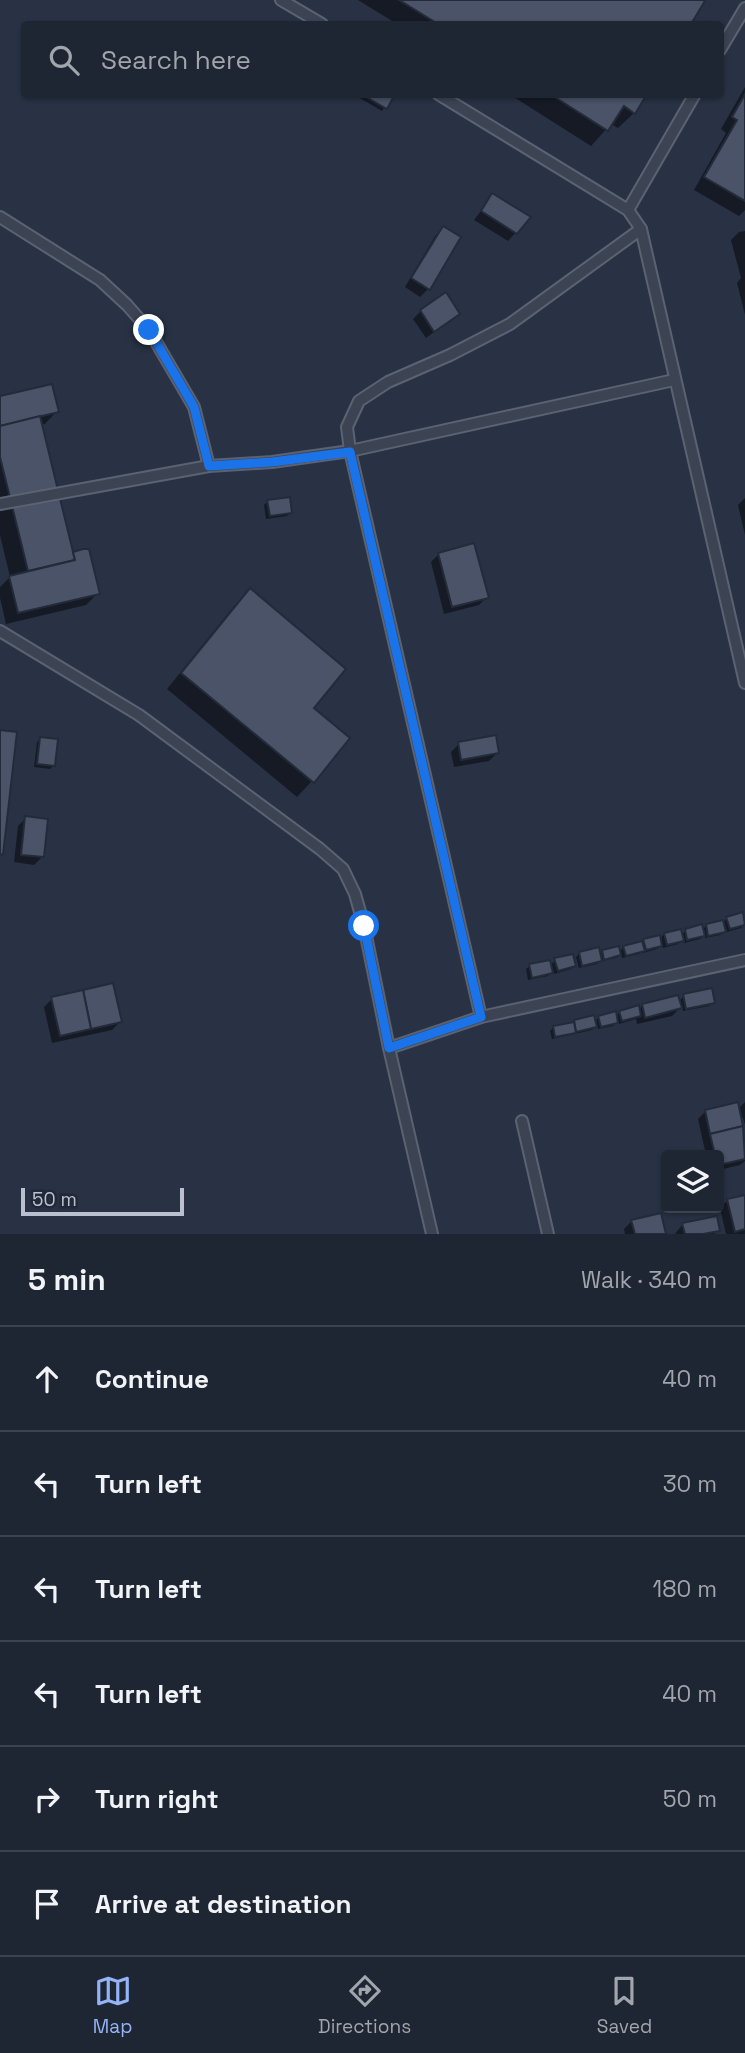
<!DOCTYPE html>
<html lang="en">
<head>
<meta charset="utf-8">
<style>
	:root { --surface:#1e2633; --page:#2b323f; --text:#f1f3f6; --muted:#a1a5ac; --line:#3c434e; --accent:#95b3f7 }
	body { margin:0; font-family:"Space Grotesk",sans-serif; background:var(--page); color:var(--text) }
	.controls { position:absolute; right:21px; bottom:21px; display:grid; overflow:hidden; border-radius:7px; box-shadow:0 2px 5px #0004 }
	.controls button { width:63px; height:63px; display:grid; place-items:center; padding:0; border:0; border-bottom:2px solid var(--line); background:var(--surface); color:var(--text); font:35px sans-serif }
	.scale { position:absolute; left:21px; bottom:18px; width:163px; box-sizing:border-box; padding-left:7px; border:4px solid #bac0cd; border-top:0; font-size:19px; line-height:24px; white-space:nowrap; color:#bac0cd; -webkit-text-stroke:5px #212939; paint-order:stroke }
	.stop { position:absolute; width:21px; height:21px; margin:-16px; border:5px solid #1a73e8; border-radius:50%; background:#fff }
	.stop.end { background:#1a73e8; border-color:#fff; box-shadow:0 2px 7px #0008 }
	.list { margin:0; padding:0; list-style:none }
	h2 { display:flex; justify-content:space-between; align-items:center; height:91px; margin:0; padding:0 28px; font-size:30px }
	h2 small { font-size:23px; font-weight:400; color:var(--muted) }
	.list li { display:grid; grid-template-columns:46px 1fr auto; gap:21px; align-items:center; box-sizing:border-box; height:105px; padding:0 28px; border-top:2px solid var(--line) }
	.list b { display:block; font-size:26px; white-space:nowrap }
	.list em { font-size:23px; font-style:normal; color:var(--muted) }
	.icon { flex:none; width:38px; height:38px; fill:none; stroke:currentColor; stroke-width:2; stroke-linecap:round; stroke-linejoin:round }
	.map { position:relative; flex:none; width:745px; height:1234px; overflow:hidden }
	.search { position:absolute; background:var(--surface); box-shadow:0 2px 5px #0004; left:21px; right:21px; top:21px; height:77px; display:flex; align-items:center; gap:18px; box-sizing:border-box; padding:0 24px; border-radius:7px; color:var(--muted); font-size:26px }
	.sheet { height:721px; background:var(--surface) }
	nav { display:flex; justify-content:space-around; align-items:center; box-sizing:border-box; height:98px; border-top:2px solid var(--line); background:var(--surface); font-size:19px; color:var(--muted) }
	nav a { display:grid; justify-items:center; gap:4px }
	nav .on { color:var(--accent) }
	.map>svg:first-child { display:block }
	.shadow { fill:#0007 }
	.building { fill:#4a5367; stroke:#232b3b; stroke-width:2 }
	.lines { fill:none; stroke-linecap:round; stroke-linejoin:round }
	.service-casing { stroke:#5b6271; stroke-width:14 }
	.service { stroke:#3c4453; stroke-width:10 }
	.route { stroke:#1a73e8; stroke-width:9 }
</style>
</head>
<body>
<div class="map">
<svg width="745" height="1234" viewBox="0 0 745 1234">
	<rect width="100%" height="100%" fill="#283244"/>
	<g class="shadow">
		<polygon points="358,0 700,0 703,2 688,24 397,24"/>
		<polygon points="745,87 745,210 739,216 694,190 726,133 721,129"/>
		<polygon points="353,94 393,94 382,111"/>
		<polygon points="509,94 645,94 634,113 618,128 611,124 591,146"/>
		<polygon points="493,195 515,233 508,241 474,220"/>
		<polygon points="443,228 428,289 420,297 405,287 435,236"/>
		<polygon points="745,231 745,315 737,283 741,278 731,240 739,232"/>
		<polygon points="421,311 458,314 426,338 413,319"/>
		<polygon points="0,398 57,411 45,424 40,425 72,554 98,593 86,605 6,624 0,598 0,587 10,577 0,535"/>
		<polygon points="745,498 745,535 738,505"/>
		<polygon points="268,501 291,512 287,516 266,519 264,505"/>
		<polygon points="439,554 487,597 479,605 444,614 431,562"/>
		<polygon points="250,591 312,708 312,781 297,797 167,689 234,606"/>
		<polygon points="41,739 53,766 50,769 34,767 37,742"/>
		<polygon points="459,744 497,753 489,761 454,767 451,752"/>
		<polygon points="26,818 42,857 34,865 14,862 18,826"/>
		<polygon points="727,918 745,924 741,928 727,932 726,929 720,935 705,938 704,935 700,939 684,943 683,939 678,944 663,948 662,944 657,949 643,953 642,951 639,954 622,958 621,953 616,958 600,961 597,964 579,968 576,957 580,953 599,955 603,951 619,952 624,947 644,941 659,940 664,934 681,935 686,931 702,930 706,926 722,924"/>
		<polygon points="555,960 574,966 571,969 554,974 553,970 548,976 528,980 526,969 530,966 550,966"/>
		<polygon points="684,996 713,1002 709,1006 683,1011 682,1006 672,1016 637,1024 636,1019 619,1024 618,1021 613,1026 598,1029 597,1025 592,1030 552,1039 550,1031 554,1027 593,1018 594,1022 599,1017 615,1017 620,1012 638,1010 643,1005 678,1002"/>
		<polygon points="52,999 120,1022 112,1030 52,1043 44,1007"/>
		<polygon points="745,1102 745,1125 743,1118 740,1119 745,1142 745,1161 740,1165 719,1170 719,1155 706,1155 698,1119 706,1111 738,1109"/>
		<polygon points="745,1197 745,1234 726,1234 720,1208 728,1200"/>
		<polygon points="632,1221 664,1234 625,1234 624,1229"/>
		<polygon points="683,1224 718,1230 714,1234 675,1234"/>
	</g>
	<g class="building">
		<polygon points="399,0 703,0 705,1 691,24 438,24"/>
		<polygon points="368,94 395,94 387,109 366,97"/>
		<polygon points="550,94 647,94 635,114 624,106 608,131"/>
		<polygon points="745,94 745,201 704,177 737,120 732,117"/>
		<polygon points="492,193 531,217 517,234 481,211"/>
		<polygon points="443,226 461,237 430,290 411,278"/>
		<polygon points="446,292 460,314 434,332 420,310"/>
		<polygon points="52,384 59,412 0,426 0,396"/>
		<polygon points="40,416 75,560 28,571 0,457 0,426"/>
		<polygon points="290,497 292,513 270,516 267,500"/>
		<polygon points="474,543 489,598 452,607 438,553"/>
		<polygon points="83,549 89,549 100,594 18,613 9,576 75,560 73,552"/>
		<polygon points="250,588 346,669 314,708 350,738 314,783 181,673"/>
		<polygon points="0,730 17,732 3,855 0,854"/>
		<polygon points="496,735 499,753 461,760 458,742"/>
		<polygon points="40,737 58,739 55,766 37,764"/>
		<polygon points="25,816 48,819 44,857 21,855"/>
		<polygon points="743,912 745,925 730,929 726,917"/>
		<polygon points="723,920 726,932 708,936 706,924"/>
		<polygon points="702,924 705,936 687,940 685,929"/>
		<polygon points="681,929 684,941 667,945 664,933"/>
		<polygon points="660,935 662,946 646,950 643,939"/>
		<polygon points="642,941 645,951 626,956 623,946"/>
		<polygon points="619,946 621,955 604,960 602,950"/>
		<polygon points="599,947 602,961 582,966 579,952"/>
		<polygon points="573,954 576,966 558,971 554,958"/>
		<polygon points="550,960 553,973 532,978 529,964"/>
		<polygon points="113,983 122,1022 91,1029 83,990"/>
		<polygon points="712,988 715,1003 686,1009 683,994"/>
		<polygon points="83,990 91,1029 60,1036 51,997"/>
		<polygon points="678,995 682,1008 645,1018 642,1004"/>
		<polygon points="639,1005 641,1016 622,1021 619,1011"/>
		<polygon points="616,1011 618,1023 601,1027 598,1016"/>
		<polygon points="594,1015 597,1027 576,1032 574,1020"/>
		<polygon points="574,1022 576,1033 555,1037 553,1026"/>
		<polygon points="738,1102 743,1126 710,1134 705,1110"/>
		<polygon points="743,1126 745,1159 719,1165 719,1155 715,1155 710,1134"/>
		<polygon points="745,1195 745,1229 735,1232 727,1199"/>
		<polygon points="661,1213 666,1234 635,1234 631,1220"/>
		<polygon points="717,1216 720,1231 703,1234 685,1234 682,1223"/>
	</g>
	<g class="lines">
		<g class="service-casing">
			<g id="service">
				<polyline points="281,0 322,24"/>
				<polyline points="720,50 745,8"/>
				<polyline points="438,94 628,210 641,229 745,683"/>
				<polyline points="628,210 695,94"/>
				<polyline points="0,217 100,280 127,305 149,330 194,407 209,466"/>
				<polyline points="0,504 209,466 272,462 350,451 674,380"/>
				<polyline points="0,631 139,715 320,849 343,869 355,894 364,926 389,1048 432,1234"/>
				<polyline points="481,1017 350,451 347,427 359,401 388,382 450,355 510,324 641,229"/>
				<polyline points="389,1048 481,1017 745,960"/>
				<polyline points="522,1121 548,1234"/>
			</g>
		</g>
		<use href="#service" class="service"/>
	</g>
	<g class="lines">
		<polyline class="route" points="149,330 194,407 209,466 272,462 350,452 481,1017 389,1048 364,926"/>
	</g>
</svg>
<div class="controls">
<button><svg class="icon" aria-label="layers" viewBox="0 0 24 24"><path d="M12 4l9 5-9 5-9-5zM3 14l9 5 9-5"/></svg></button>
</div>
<div class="scale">50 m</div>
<div class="stop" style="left:364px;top:926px"></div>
<div class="stop end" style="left:149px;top:330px"></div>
<div class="search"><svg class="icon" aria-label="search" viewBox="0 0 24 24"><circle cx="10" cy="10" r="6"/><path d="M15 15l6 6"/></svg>Search here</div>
</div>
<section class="sheet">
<h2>5 min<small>Walk · 340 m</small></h2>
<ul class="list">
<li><svg class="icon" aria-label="ahead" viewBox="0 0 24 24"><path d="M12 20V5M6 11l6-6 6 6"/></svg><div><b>Continue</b></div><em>40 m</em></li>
<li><svg class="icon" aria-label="left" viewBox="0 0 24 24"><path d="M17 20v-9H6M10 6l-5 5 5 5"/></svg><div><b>Turn left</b></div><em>30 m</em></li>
<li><svg class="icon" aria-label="left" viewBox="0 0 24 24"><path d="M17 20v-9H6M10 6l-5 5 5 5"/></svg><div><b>Turn left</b></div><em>180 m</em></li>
<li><svg class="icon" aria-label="left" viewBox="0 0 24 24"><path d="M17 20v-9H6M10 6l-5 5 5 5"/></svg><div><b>Turn left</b></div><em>40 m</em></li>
<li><svg class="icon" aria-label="right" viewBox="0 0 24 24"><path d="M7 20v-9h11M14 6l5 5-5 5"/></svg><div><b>Turn right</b></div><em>50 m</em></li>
<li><svg class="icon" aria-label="arrive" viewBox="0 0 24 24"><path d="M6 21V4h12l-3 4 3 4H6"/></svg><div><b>Arrive at destination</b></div></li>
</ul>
</section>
<nav>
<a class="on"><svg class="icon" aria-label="map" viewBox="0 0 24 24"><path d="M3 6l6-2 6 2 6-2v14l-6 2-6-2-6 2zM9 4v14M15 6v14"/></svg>Map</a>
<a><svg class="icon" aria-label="directions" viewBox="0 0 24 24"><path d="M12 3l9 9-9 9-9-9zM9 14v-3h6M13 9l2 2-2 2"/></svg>Directions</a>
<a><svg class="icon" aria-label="saved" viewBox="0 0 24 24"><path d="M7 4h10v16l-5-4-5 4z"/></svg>Saved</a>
</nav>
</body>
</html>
